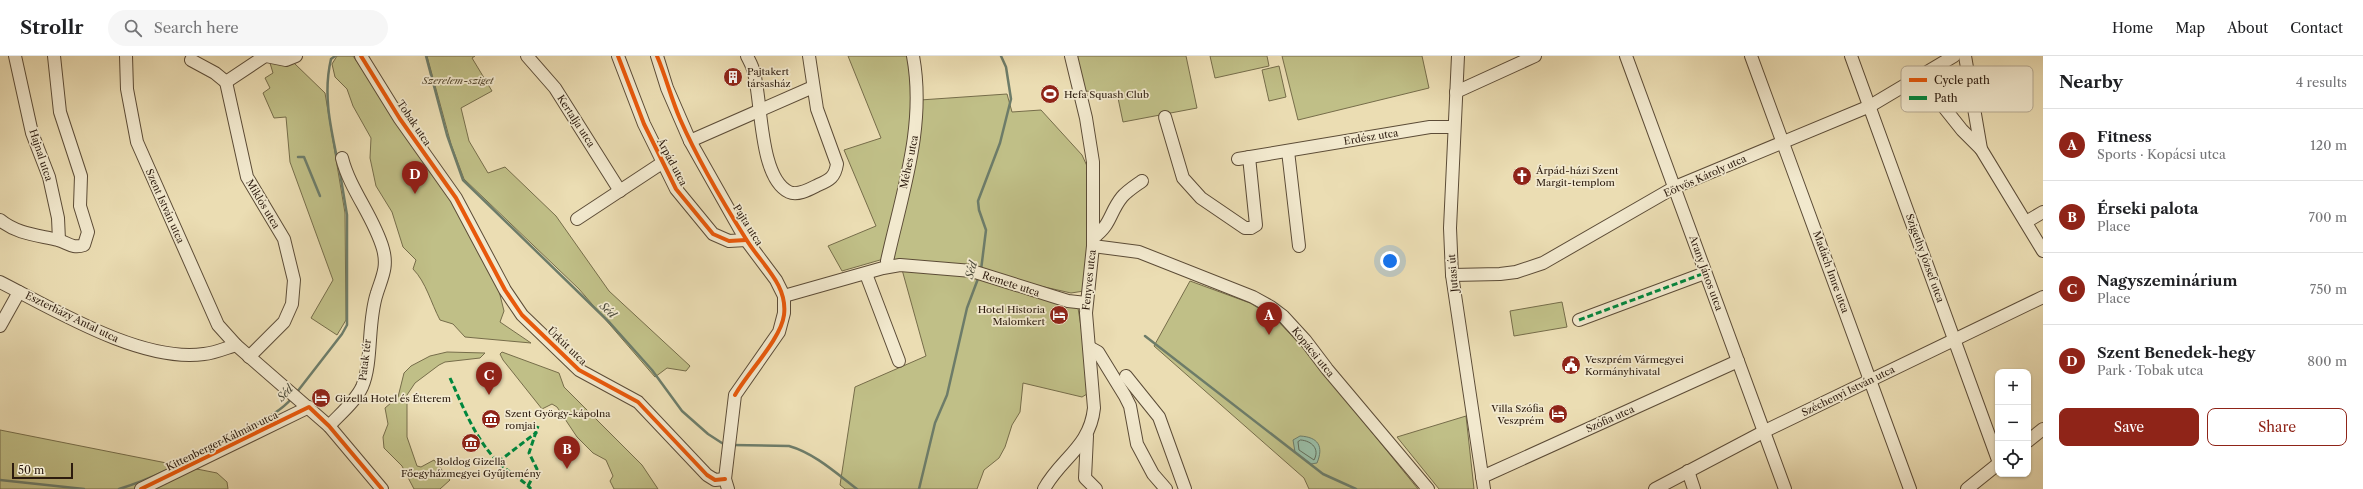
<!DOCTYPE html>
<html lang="en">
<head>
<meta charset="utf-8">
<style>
	:root { --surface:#fff; --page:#f6f6f6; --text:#202124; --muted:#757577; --line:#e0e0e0; --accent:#8f2418 }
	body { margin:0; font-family:"Libre Caslon Text",serif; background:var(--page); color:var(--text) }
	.controls { position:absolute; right:12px; bottom:12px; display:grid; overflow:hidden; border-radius:8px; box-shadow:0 1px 3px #0004 }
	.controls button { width:36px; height:36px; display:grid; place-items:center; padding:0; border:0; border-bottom:1px solid var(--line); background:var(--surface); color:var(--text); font:20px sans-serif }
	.scale { position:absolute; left:12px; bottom:10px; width:61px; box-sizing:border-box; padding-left:4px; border:2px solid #2c1b0e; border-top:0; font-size:11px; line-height:14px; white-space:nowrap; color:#2c1b0e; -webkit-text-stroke:3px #f2e9ce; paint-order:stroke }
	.you { position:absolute; left:1390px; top:205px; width:14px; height:14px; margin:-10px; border:3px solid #fff; border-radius:50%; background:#1a73e8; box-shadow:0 0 0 6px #1a73e833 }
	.badge { display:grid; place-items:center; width:26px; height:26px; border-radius:50%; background:var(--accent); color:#fff; font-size:13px; font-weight:700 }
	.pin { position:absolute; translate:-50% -33px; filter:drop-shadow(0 1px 2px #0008) }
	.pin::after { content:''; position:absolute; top:21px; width:14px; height:12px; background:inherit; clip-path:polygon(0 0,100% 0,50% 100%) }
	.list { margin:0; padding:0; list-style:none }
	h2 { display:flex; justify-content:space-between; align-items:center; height:52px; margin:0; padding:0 16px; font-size:17px }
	h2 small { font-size:13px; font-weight:400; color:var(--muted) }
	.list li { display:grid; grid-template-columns:26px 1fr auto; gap:12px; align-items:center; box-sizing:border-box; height:72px; padding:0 16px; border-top:1px solid var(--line) }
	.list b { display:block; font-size:15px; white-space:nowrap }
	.list p { margin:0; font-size:13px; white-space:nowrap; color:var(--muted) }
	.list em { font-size:13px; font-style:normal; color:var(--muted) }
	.actions { display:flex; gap:8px; padding:12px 16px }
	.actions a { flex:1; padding:9px 0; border:1px solid var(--accent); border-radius:8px; text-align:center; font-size:14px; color:var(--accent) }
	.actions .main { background:var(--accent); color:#fff }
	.icon { flex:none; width:22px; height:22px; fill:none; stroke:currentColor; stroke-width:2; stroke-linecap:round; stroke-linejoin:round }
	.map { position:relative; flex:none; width:2043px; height:433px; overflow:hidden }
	header { display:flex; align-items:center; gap:24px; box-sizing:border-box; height:56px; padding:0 20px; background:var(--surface); border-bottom:1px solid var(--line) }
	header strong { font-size:19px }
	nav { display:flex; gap:22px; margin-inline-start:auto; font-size:14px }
	.search { width:280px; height:36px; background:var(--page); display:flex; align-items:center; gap:10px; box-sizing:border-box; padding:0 14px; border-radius:22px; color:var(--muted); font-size:15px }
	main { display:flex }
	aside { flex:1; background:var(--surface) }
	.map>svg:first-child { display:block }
	.green { fill:#c0bf87; stroke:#766d4a }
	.water { fill:#99bda6; stroke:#6d7c69 }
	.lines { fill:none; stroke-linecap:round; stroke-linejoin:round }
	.shore { stroke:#626c5a; stroke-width:1 }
	.stream { stroke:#6d7c69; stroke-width:2.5 }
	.minor-casing { stroke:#5c4c37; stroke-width:14 }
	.minor { stroke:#f2e9ce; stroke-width:12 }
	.quiet { stroke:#00873e; stroke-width:3; stroke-dasharray:6 3; stroke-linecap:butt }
	.cycleway-casing { stroke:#f2e9ce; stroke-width:6 }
	.cycleway { stroke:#e8590c; stroke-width:4 }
	.labels { text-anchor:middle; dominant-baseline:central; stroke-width:3.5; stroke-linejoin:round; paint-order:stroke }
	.poi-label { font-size:10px; fill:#2c1b0e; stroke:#f2e9ce; text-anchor:start }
	.park-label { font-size:10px; font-style:italic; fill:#584c32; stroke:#f2e9ce }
	.street-label { font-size:10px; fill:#2c1b0e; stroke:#f2e9ce }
	.water-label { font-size:11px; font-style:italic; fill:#4d4c3c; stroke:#f2e9ce }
	.key { fill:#f2e9ce; stroke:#b7ab94; stroke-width:1 }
	.key-label { font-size:11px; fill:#2c1b0e }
</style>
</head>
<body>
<header>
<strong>Strollr</strong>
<div class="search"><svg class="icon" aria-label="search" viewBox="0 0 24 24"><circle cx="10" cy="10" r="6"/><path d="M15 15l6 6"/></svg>Search here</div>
<nav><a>Home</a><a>Map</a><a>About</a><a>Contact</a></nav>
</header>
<main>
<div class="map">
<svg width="2043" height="433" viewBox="0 0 2043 433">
	<rect width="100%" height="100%" fill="#ebddb3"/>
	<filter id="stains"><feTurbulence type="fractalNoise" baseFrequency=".005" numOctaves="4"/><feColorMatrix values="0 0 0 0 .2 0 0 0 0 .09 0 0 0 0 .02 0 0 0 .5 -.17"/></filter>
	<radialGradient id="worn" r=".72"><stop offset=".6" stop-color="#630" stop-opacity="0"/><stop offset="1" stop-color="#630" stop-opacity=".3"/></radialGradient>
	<g class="green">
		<path d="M337,0H353L455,146L495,219L504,255L500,266L531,287L465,281L453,268L440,264C431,247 426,226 413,213L416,204L403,191L392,156L376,130L370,102L371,82L353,50L347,33L335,21L332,8Z"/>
		<polygon points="427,0 475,0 472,2 492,35 461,52 469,85 488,117 505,111 556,160 609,235 690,310 686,315 667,312 655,321 579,233 464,123 451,88"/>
		<polygon points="848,0 913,0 920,44 1007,38 1012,56 1041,54 1082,99 1087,110 1088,191 1084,235 1071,237 1040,230 1078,252 1085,295 1087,338 1082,341 1023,327 1020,356 1012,369 1005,391 999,402 984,414 977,433 845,433 840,429 855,331 926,300 901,210 887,202 842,215 828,190 876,170 844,94 881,82"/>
		<polygon points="1070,0 1186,0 1197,52 1123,66 1118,42 1082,34"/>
		<polygon points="1210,0 1267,0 1269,10 1215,22"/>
		<polygon points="1282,0 1422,0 1429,32 1298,64"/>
		<polygon points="270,7 294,7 325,37 345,157 346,264 337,279 311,262 333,224 290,106 286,61 274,62 263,37 270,32 265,22 273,17"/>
		<polygon points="1279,10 1286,41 1269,45 1262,14"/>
		<polygon points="1190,225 1250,247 1276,263 1305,294 1418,433 1309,433 1304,422 1154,290"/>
		<polygon points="1562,246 1567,271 1514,280 1510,255"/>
		<polygon points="447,296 485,297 480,302 445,306 439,309 415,327 407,339 407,381 417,410 421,411 434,404 450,424 440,433 414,433 402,410 384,392 383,381 388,368 385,352 398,341 404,317 411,310 430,300"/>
		<polygon points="502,296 559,317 564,331 642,409 658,433 614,433 610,425 613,420 606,404 593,397 577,381 557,351 552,348 542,353 503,304 500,298"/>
		<polygon points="1466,360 1474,433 1439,433 1397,381"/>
		<polygon points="0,374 217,417 227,426 228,433 0,433"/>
	</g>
	<path class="water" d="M1300,380C1318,381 1324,390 1317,407L1311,408L1295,396L1293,384Z"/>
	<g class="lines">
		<path class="shore" d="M1301,384C1312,385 1320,393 1314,404L1299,394L1298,386Z"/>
		<g class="stream">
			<path d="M335,0L331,3C323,37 330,69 337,102"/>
			<polyline points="426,0 447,79 463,124 610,267 652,314 682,355 708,378 725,389"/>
			<polyline points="298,101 304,101 320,140"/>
			<polyline points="981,214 986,174 979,154 978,145 1000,87 1011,43 1006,11 1001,0"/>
			<polyline points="1145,280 1323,418 1356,433"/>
			<polyline points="297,336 342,278 347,269 347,159 339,111"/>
			<path d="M732,389L789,390C814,397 836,417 857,433"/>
			<polyline points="0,424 84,433"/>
			<path d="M119,433C160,421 198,398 236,378C255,367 278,359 292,342"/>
			<polyline points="919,433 935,367 947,339 967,252 979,220"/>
		</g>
		<g class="minor-casing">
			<g id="minor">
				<polyline points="15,0 32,77 49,121 58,162 59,184"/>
				<polyline points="126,0 127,33 137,86 218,269 236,289 329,370 382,433"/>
				<polyline points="266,0 286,4 296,0"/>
				<polyline points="361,0 400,63 456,142 505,234 522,259 579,314 638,346 707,419 715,424 725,423"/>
				<polyline points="527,0 555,32 620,135"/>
				<polyline points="618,0 644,68 676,133 713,178 729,185 746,184"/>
				<polyline points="657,0 667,32 690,85 746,184 776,224 784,240 784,257 779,276 735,339 725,423 728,433"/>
				<path d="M747,0C750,6 753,11 754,17C762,45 759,122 789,136C798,140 810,133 818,129C830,124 835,121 837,108L817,53L809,0"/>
				<polyline points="1458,0 1450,172 1452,219 1484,433"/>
				<polyline points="1626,0 1785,433"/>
				<polyline points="1751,0 1910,433"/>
				<polyline points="1851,0 1998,404"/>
				<polyline points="1965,0 1981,93 2043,195"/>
				<polyline points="191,4 215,17 226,26"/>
				<polyline points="1919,20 1962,74 1981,93"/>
				<polyline points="226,26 247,121 284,183 294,224 292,248 284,266 249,301"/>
				<polyline points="226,26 265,0"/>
				<polyline points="1456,36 1535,0"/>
				<polyline points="1165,61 1183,122 1201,142 1245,172 1251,172 1256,169 1249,101"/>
				<polyline points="690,85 813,31"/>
				<polyline points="1288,95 1299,190"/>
				<polyline points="1238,103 1430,71 1454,71"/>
				<polyline points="577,163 662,107"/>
				<path d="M0,164C17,178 37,179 58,184C68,187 73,193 84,189L88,176L80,150L81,120L60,56L54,0"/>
				<polyline points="2026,166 2043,156"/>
				<path d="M1093,182C1112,168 1109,157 1122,141C1127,135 1135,130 1142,125"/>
				<polyline points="1093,190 1139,196 1253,241 1271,251 1283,260 1305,284 1327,313 1428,433"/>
				<path d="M889,210L887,205C902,137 926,70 913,0"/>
				<polyline points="866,218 899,305"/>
				<polyline points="1452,219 1500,218 1516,216 1543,207 1675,131 1870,50 1954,0"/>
				<path d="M0,226C55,254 142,307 204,298C215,297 226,292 236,289"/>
				<polyline points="784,240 883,212 900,209 972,215 1068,245 1086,247"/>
				<polyline points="1579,264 1705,217"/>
				<polyline points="0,270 19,236"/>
				<polyline points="1089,291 1098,296 1125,340 1130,350 1137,388 1153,418 1166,433"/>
				<polyline points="1126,320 1159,361 1185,433"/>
				<path d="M329,370C340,358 355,346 362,331C373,306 367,266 377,237C382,221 388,211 383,193C374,161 350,134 342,102"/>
				<polyline points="1087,380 1085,422 1096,433"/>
				<polyline points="2028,385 2043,373"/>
				<polyline points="1688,415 1694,433"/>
				<polyline points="1482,421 1738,305"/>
				<polyline points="141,433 309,351"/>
				<path d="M1044,433C1061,402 1090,391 1094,352L1086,257L1093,190V106L1086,62L1071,0"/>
				<polyline points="1655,433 1765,375 2043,241"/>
				<polyline points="1967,433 1998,408"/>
			</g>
		</g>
		<use href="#minor" class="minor"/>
		<g class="quiet">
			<polyline points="1579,264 1705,217"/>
			<path d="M450,322C463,351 475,382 497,405C507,416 521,422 531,433"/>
			<polyline points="498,406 537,376"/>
			<polyline points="528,430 537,413 529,397 538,370"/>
		</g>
		<g class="cycleway-casing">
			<g id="cycleway">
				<polyline points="361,0 400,63 456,142 505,234 522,259 579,314 638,346 707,419 715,424 725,423"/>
				<polyline points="618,0 644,68 676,133 713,178 729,185 746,184"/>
				<path d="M657,0C666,21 671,42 680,63C698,104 722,145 746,183C761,208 788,228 784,259C781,283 748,316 735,339"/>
				<polyline points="141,433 309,351 329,370 382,433"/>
			</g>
		</g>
		<use href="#cycleway" class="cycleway"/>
	</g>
	<defs>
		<g id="building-disc" transform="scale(1)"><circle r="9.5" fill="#8f2418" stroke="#f2e9ce"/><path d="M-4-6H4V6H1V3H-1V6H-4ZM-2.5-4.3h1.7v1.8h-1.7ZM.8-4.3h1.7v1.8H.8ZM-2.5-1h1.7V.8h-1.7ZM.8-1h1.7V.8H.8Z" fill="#fff"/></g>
		<g id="stadium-disc" transform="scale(1)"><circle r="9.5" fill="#8f2418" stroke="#f2e9ce"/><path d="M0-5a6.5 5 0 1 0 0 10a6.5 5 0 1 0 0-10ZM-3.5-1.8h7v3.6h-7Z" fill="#fff"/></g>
		<g id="church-disc" transform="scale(1)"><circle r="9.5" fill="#8f2418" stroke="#f2e9ce"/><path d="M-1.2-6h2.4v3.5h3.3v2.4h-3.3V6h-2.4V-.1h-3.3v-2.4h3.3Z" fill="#fff"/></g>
		<g id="hotel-disc" transform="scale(1)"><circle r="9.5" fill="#8f2418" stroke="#f2e9ce"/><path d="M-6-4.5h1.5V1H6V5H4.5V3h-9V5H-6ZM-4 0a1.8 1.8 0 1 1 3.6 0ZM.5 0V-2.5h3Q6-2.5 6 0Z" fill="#fff"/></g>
		<g id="civic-disc" transform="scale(1)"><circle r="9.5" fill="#8f2418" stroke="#f2e9ce"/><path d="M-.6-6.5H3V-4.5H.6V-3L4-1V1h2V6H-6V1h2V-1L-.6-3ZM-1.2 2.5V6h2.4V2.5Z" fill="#fff"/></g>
		<g id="museum-disc" transform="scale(1)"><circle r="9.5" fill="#8f2418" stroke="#f2e9ce"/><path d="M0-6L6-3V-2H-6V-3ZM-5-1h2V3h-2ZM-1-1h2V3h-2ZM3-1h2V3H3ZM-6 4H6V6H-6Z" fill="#fff"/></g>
	</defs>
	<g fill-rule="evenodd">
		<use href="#building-disc" x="733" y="21"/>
		<use href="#stadium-disc" x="1050" y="38"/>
		<use href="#church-disc" x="1522" y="120"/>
		<use href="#hotel-disc" x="1059" y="259"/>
		<use href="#civic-disc" x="1571" y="309"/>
		<use href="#hotel-disc" x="321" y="342"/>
		<use href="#hotel-disc" x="1558" y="358"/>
		<use href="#museum-disc" x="491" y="363"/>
		<use href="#museum-disc" x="471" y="387"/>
	</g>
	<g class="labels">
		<g class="poi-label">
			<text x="747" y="15">Pajtakert<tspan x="747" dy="12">társasház</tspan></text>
			<text x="1064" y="38">Hefa Squash Club</text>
			<text x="1536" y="114">Árpád-házi Szent<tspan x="1536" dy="12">Margit-templom</tspan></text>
			<text x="1045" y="253" text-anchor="end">Hotel Historia<tspan x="1045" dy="12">Malomkert</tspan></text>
			<text x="1585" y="303">Veszprém Vármegyei<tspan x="1585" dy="12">Kormányhivatal</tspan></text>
			<text x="335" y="342">Gizella Hotel és Étterem</text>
			<text x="1544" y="352" text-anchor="end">Villa Szófia<tspan x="1544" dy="12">Veszprém</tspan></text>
			<text x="505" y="357">Szent György-kápolna<tspan x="505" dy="12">romjai</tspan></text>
			<text x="471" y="405" text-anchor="middle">Boldog Gizella<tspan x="471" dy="12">Főegyházmegyei Gyűjtemény</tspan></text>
		</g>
		<g class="park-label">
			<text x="458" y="24">Szerelem-sziget</text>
		</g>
		<g class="street-label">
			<text transform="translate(576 65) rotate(57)">Kertalja utca</text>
			<text transform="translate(414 67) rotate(56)">Tobak utca</text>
			<text transform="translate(1371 81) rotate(-9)">Erdész utca</text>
			<text transform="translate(41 99) rotate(72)">Hajnal utca</text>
			<text transform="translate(672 106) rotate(62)">Árpád utca</text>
			<text transform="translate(909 106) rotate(-78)">Méhes utca</text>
			<text transform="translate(1705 120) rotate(-24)">Eötvös Károly utca</text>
			<text transform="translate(263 148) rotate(59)">Miklós utca</text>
			<text transform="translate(165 150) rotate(66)">Szent István utca</text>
			<text transform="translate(748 169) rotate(58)">Pajta utca</text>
			<text transform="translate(1925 202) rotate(70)">Szigethy József utca</text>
			<text transform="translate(1831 216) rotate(70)">Madách Imre utca</text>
			<text transform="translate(1453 217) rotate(-95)">Jutasi út</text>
			<text transform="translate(1706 217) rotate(70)">Arany János utca</text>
			<text transform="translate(1089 224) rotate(-84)">Fenyves utca</text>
			<text transform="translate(1011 228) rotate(18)">Remete utca</text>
			<text transform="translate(72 261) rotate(26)">Eszterházy Antal utca</text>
			<text transform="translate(567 290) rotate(44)">Úrkút utca</text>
			<text transform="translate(1313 296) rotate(51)">Kopácsi utca</text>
			<text transform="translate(365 304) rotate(-83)">Patak tér</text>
			<text transform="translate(1848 335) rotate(-26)">Széchenyi István utca</text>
			<text transform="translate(1610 363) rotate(-24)">Szófia utca</text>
			<text transform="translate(222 385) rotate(-26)">Kittenberger Kálmán utca</text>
		</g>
		<g class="water-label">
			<text transform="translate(971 214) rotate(-74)">Séd</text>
			<text transform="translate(608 254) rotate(45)">Séd</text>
			<text transform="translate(285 337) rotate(-47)">Séd</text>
		</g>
	</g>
	<rect x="1901" y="10" width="132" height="46" rx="6" class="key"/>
	<rect x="1909" y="22" width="18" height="4" fill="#e8590c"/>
	<rect x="1909" y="40" width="18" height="4" fill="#00873e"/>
	<g class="key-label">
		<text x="1934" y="28">Cycle path</text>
		<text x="1934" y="46">Path</text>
	</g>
	<rect width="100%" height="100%" filter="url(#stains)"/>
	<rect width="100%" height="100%" fill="url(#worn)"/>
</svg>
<div class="controls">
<button>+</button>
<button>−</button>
<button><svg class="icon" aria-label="locate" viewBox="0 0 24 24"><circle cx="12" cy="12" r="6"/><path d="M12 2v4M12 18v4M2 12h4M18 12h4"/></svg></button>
</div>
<div class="scale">50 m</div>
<div class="you"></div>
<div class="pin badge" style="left:1269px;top:279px">A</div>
<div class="pin badge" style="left:567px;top:413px">B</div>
<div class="pin badge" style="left:489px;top:339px">C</div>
<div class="pin badge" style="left:415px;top:138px">D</div>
</div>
<aside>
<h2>Nearby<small>4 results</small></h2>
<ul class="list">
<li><span class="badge">A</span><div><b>Fitness</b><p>Sports · Kopácsi utca</p></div><em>120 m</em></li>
<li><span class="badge">B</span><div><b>Érseki palota</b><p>Place</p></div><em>700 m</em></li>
<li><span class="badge">C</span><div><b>Nagyszeminárium</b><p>Place</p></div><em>750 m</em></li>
<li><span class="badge">D</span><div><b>Szent Benedek-hegy</b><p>Park · Tobak utca</p></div><em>800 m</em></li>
</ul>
<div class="actions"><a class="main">Save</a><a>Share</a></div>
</aside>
</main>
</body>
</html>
